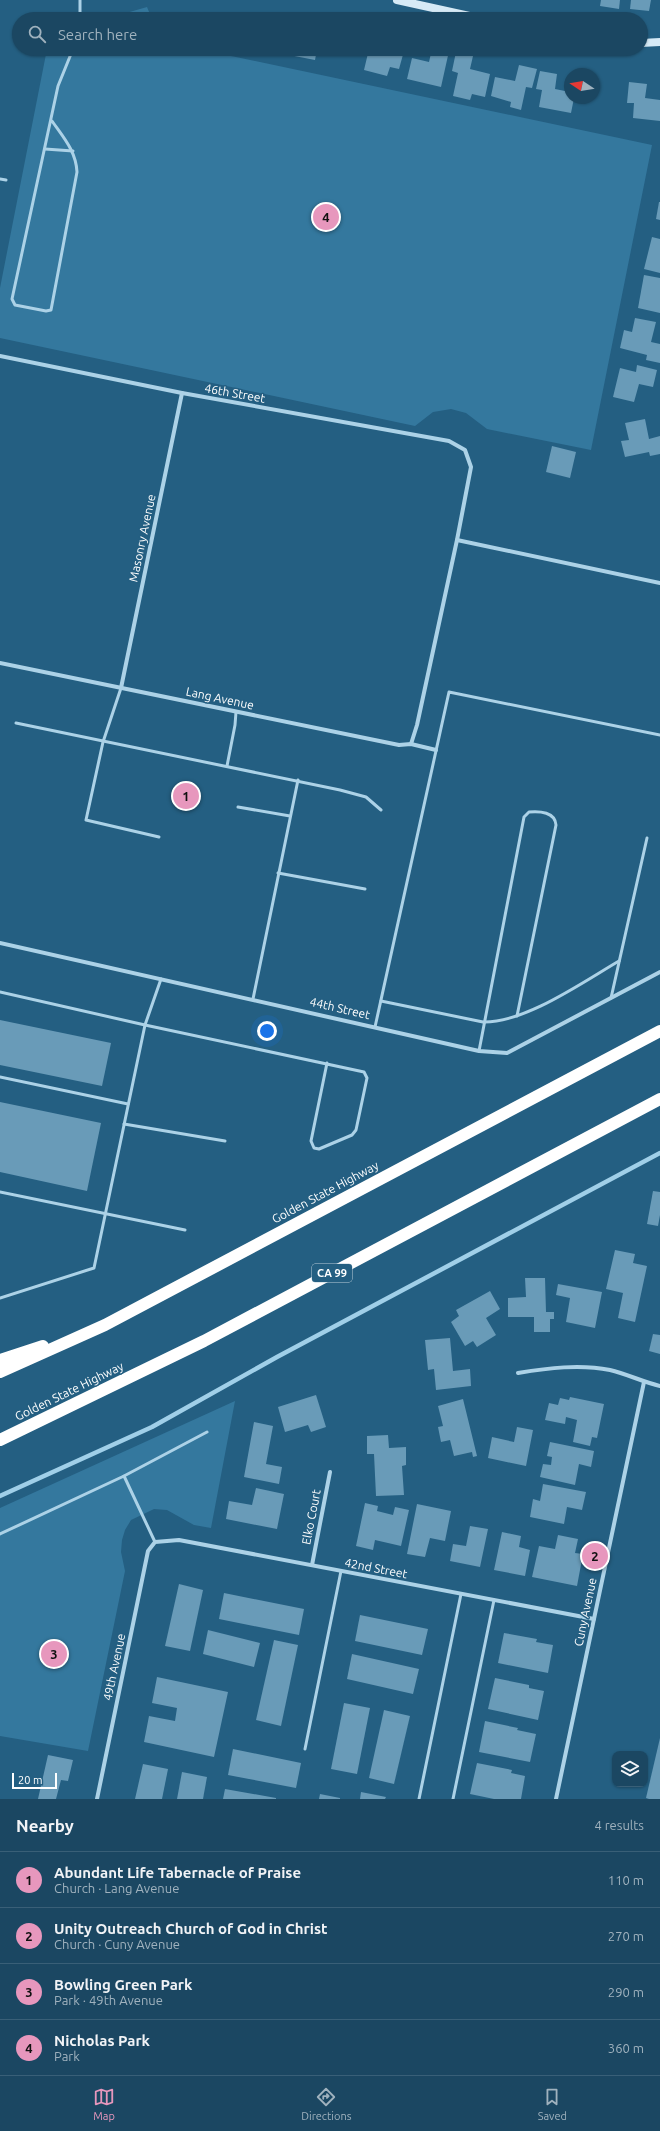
<!DOCTYPE html>
<html lang="en">
<head>
<meta charset="utf-8">
<style>
	:root { --surface:#1b4762; --page:#28516b; --text:#f1f3f6; --muted:#a0b2be; --line:#395f77; --accent:#e797bd }
	body { margin:0; font-family:Ubuntu,sans-serif; background:var(--page); color:var(--text) }
	.controls { position:absolute; right:12px; bottom:12px; display:grid; overflow:hidden; border-radius:8px; box-shadow:0 1px 3px #0004 }
	.controls button { width:36px; height:36px; display:grid; place-items:center; padding:0; border:0; border-bottom:1px solid var(--line); background:var(--surface); color:var(--text); font:20px sans-serif }
	.compass { position:absolute; left:564px; top:68px; width:36px; height:36px; border-radius:50%; background:var(--surface); box-shadow:0 1px 3px #0004; rotate:282deg }
	.scale { position:absolute; left:12px; bottom:10px; width:45px; box-sizing:border-box; padding-left:4px; border:2px solid #fff; border-top:0; font-size:11px; line-height:14px; white-space:nowrap; color:#fff; -webkit-text-stroke:3px #245f82; paint-order:stroke }
	.you { position:absolute; left:267px; top:1031px; width:14px; height:14px; margin:-10px; border:3px solid #fff; border-radius:50%; background:#1a73e8; box-shadow:0 0 0 6px #1a73e833 }
	.badge { display:grid; place-items:center; width:26px; height:26px; border-radius:50%; background:var(--accent); color:#111; font-size:13px; font-weight:700 }
	.pin { position:absolute; translate:-50% -50%; border:2px solid #fff; box-shadow:0 1px 4px #0006 }
	.list { margin:0; padding:0; list-style:none }
	h2 { display:flex; justify-content:space-between; align-items:center; height:52px; margin:0; padding:0 16px; font-size:17px }
	h2 small { font-size:13px; font-weight:400; color:var(--muted) }
	.list li { display:grid; grid-template-columns:26px 1fr auto; gap:12px; align-items:center; box-sizing:border-box; height:56px; padding:0 16px; border-top:1px solid var(--line) }
	.list b { display:block; font-size:15px; white-space:nowrap }
	.list p { margin:0; font-size:13px; white-space:nowrap; color:var(--muted) }
	.list em { font-size:13px; font-style:normal; color:var(--muted) }
	.icon { flex:none; width:22px; height:22px; fill:none; stroke:currentColor; stroke-width:2; stroke-linecap:round; stroke-linejoin:round }
	.map { position:relative; flex:none; width:660px; height:1799px; overflow:hidden }
	.search { position:absolute; background:var(--surface); box-shadow:0 1px 3px #0004; left:12px; right:12px; top:12px; height:44px; display:flex; align-items:center; gap:10px; box-sizing:border-box; padding:0 14px; border-radius:22px; color:var(--muted); font-size:15px }
	.sheet { height:276px; background:var(--surface) }
	nav { display:flex; justify-content:space-around; align-items:center; box-sizing:border-box; height:56px; border-top:1px solid var(--line); background:var(--surface); font-size:11px; color:var(--muted) }
	nav a { display:grid; justify-items:center; gap:2px }
	nav .on { color:var(--accent) }
	.map>svg:first-child { display:block }
	.green { fill:#34789e }
	.lines { fill:none; stroke-linecap:round; stroke-linejoin:round }
	.stream { stroke:#a0cfe8; stroke-width:4.5 }
	.building { fill:#699bb8 }
	.lane { stroke:#acd2e7; stroke-width:3 }
	.street { stroke:#acd2e7; stroke-width:4 }
	.secondary { stroke:#d6eaf6; stroke-width:8 }
	.highway { stroke:#fff; stroke-width:12 }
	.labels { text-anchor:middle; dominant-baseline:central; stroke-width:3; stroke-linejoin:round; paint-order:stroke }
	.shield { fill:#245f82; stroke:#bdcfda; stroke-width:1 }
	.shield-label { font-size:11px; font-weight:bold; fill:#fff }
	.street-label { font-size:12px; fill:#fff; stroke:#245f82 }
</style>
</head>
<body>
<div class="map">
<svg width="660" height="1799" viewBox="0 0 660 1799">
	<rect width="100%" height="100%" fill="#245f82"/>
	<g class="green">
		<polygon points="147,7 152,19 104,19 105,19"/>
		<polygon points="47,49 198,49 652,145 591,450 487,429 466,413 451,409 433,412 415,426 0,338 0,288"/>
		<polygon points="235,1401 211,1528 194,1525 167,1510 154,1509 131,1520 125,1530 122,1540 121,1552 125,1571 88,1751 0,1736 0,1508"/>
	</g>
	<g class="lines">
		<polyline class="stream" points="0,1496 152,1427 277,1357 660,1153"/>
	</g>
	<g class="building">
		<polygon points="601,0 620,0 619,9 600,6"/>
		<polygon points="631,0 651,0 649,11 630,9"/>
		<polygon points="189,15 225,16 225,19 189,19"/>
		<polygon points="280,49 317,49 315,60 279,53"/>
		<polygon points="330,49 361,49 360,56"/>
		<polygon points="369,49 404,51 399,69 390,67 387,76 364,70"/>
		<polygon points="432,49 449,51 441,87 407,79 412,58 429,62"/>
		<polygon points="456,52 473,56 470,69 490,74 485,97 472,94 470,100 453,96 458,73 452,71"/>
		<polygon points="519,65 537,69 532,88 526,87 521,110 510,107 511,102 491,96 495,77 515,81"/>
		<polygon points="540,71 557,74 555,89 570,92 570,98 574,98 571,113 539,107 542,90 536,89"/>
		<polygon points="629,82 647,84 645,98 660,100 660,121 633,118 634,103 627,103"/>
		<polygon points="659,202 660,202 660,220 656,219"/>
		<polygon points="652,237 660,239 660,273 644,269"/>
		<polygon points="644,275 660,278 660,313 638,308"/>
		<polygon points="635,318 656,322 651,342 660,344 660,363 646,360 647,355 620,348 624,330 632,332"/>
		<polygon points="637,365 657,370 653,387 639,384 634,402 613,397 620,368 636,372"/>
		<polygon points="645,419 649,439 660,436 660,454 650,456 649,452 625,457 621,441 629,440 625,423"/>
		<polygon points="552,446 576,452 570,478 546,472"/>
		<polygon points="0,1020 111,1043 102,1086 0,1065"/>
		<polygon points="0,1102 101,1123 87,1191 0,1172"/>
		<polygon points="653,1191 660,1192 660,1215 658,1226 647,1224"/>
		<polygon points="615,1250 635,1254 633,1263 647,1266 635,1322 618,1318 623,1293 606,1289"/>
		<polygon points="525,1278 545,1278 546,1312 554,1312 554,1319 550,1319 550,1332 534,1332 534,1317 508,1317 508,1298 526,1297"/>
		<polygon points="558,1284 602,1292 595,1328 566,1322 570,1298 556,1295"/>
		<polygon points="490,1291 500,1309 486,1318 496,1335 477,1347 473,1341 465,1346 451,1322 459,1316 456,1310"/>
		<polygon points="653,1334 660,1335 660,1354 649,1351"/>
		<polygon points="450,1338 453,1371 470,1369 471,1386 436,1390 434,1369 428,1370 425,1340"/>
		<polygon points="316,1395 326,1427 311,1432 308,1425 285,1432 278,1407"/>
		<polygon points="570,1397 604,1404 597,1438 592,1437 590,1446 573,1442 577,1420 566,1417 565,1424 545,1420 549,1403 558,1405 560,1398 569,1400"/>
		<polygon points="463,1399 477,1456 473,1457 472,1452 454,1456 450,1440 441,1442 438,1427 443,1426 438,1406"/>
		<polygon points="254,1422 273,1426 266,1464 282,1467 279,1484 244,1477"/>
		<polygon points="517,1427 533,1430 526,1466 488,1458 492,1437 514,1442"/>
		<polygon points="388,1435 389,1448 406,1447 406,1465 402,1466 404,1495 376,1496 374,1454 367,1454 367,1436"/>
		<polygon points="550,1442 594,1451 591,1467 579,1464 575,1485 540,1477 543,1464 551,1465 552,1457 547,1456"/>
		<polygon points="543,1484 586,1492 582,1510 567,1507 564,1524 530,1517 533,1499 540,1501"/>
		<polygon points="256,1488 284,1494 277,1529 226,1519 229,1501 252,1505"/>
		<polygon points="365,1503 378,1506 377,1511 393,1515 395,1507 409,1510 401,1546 375,1540 373,1550 356,1546"/>
		<polygon points="417,1504 451,1511 445,1541 430,1538 425,1557 407,1554"/>
		<polygon points="470,1526 488,1529 480,1567 450,1561 453,1544 466,1546"/>
		<polygon points="502,1532 521,1536 519,1547 530,1550 525,1576 494,1570"/>
		<polygon points="558,1535 578,1539 575,1553 583,1554 577,1586 532,1577 539,1546 555,1549"/>
		<polygon points="179,1584 203,1590 190,1651 165,1646"/>
		<polygon points="224,1593 304,1609 299,1635 219,1619"/>
		<polygon points="360,1615 428,1629 422,1655 355,1641"/>
		<polygon points="208,1630 260,1643 254,1667 203,1654"/>
		<polygon points="504,1633 537,1639 536,1642 553,1645 548,1673 498,1663"/>
		<polygon points="274,1640 298,1645 281,1726 256,1720"/>
		<polygon points="352,1654 419,1669 413,1694 347,1679"/>
		<polygon points="157,1677 228,1692 214,1757 144,1742 149,1716 175,1721 177,1708 152,1703"/>
		<polygon points="495,1678 529,1685 529,1688 544,1691 538,1720 488,1709"/>
		<polygon points="344,1703 370,1708 357,1774 331,1769"/>
		<polygon points="384,1710 410,1716 394,1784 369,1778"/>
		<polygon points="485,1721 518,1728 517,1730 536,1734 530,1762 479,1752"/>
		<polygon points="660,1738 660,1799 649,1799 646,1798"/>
		<polygon points="233,1749 301,1763 296,1788 228,1775"/>
		<polygon points="48,1755 73,1760 68,1781 61,1780 56,1799 38,1799"/>
		<polygon points="477,1763 512,1770 511,1773 525,1776 521,1799 494,1799 470,1794"/>
		<polygon points="143,1764 168,1769 162,1799 135,1799"/>
		<polygon points="182,1772 207,1777 203,1799 177,1799"/>
		<polygon points="225,1789 276,1798 276,1799 223,1799"/>
		<polygon points="361,1792 386,1797 385,1799 360,1799"/>
		<polygon points="320,1794 340,1798 340,1799 319,1799"/>
	</g>
	<g class="lines">
		<g class="lane">
			<polyline points="80,0 80,19"/>
			<path d="M52,121C63,137 76,151 77,172L51,310L46,311L15,305L12,299L58,86L73,49"/>
			<polyline points="45,149 73,151"/>
			<polyline points="0,179 6,180"/>
			<polyline points="121,688 103,742 86,820 159,837"/>
			<polyline points="16,723 340,790 366,797 381,810"/>
			<polyline points="227,766 235,725 236,712"/>
			<polyline points="238,807 290,816"/>
			<polyline points="278,873 365,889"/>
			<polyline points="0,992 145,1025 364,1072 367,1078 356,1130 352,1135 319,1149 314,1148 311,1141 327,1063"/>
			<polyline points="611,998 647,838"/>
			<polyline points="253,999 298,780"/>
			<path d="M381,1001L483,1022C525,1023 583,982 619,961"/>
			<polyline points="375,1027 449,692 660,735"/>
			<path d="M479,1051L524,817L529,812C540,811 555,812 556,825L517,1016"/>
			<polyline points="0,1077 128,1104"/>
			<polyline points="124,1124 225,1141"/>
			<polyline points="0,1192 185,1230"/>
			<polyline points="0,1298 94,1268 145,1025 161,979"/>
			<polyline points="124,1476 155,1542"/>
			<polyline points="0,1534 124,1476 207,1432"/>
			<polyline points="305,1749 341,1571"/>
			<polyline points="419,1799 461,1594"/>
			<polyline points="453,1799 494,1600"/>
		</g>
		<g class="street">
			<polyline points="0,356 182,393 449,441 465,450 471,467 457,540 417,725 411,744"/>
			<polyline points="457,540 660,583"/>
			<polyline points="0,663 399,745 411,744 436,750"/>
			<polyline points="121,688 182,393"/>
			<polyline points="0,943 479,1051 507,1053 660,972"/>
			<path d="M518,1373C548,1368 580,1364 610,1370C627,1374 643,1382 660,1386"/>
			<polyline points="312,1565 330,1472"/>
			<polyline points="97,1799 148,1551 155,1542 179,1540 594,1619"/>
			<polyline points="556,1799 644,1382"/>
		</g>
		<g class="secondary">
			<polyline points="397,0 483,19"/>
			<polyline points="641,43 660,42"/>
		</g>
		<g class="highway">
			<polyline points="0,1360 43,1346"/>
			<polyline points="0,1372 105,1325 660,1031"/>
			<polyline points="0,1440 204,1341 660,1099"/>
		</g>
	</g>
	<g class="labels">
		<rect class="shield" x="312" y="1264" width="40" height="18" rx="3"/>
		<g class="shield-label">
			<text x="332" y="1273">CA 99</text>
		</g>
		<g class="street-label">
			<text transform="translate(235 393) rotate(10)">46th Street</text>
			<text transform="translate(142 538) rotate(-78)">Masonry Avenue</text>
			<text transform="translate(220 698) rotate(12)">Lang Avenue</text>
			<text transform="translate(340 1008) rotate(13)">44th Street</text>
			<text transform="translate(325 1192) rotate(-28)">Golden State Highway</text>
			<text transform="translate(69 1391) rotate(-26)">Golden State Highway</text>
			<text transform="translate(311 1517) rotate(-79)">Elko Court</text>
			<text transform="translate(376 1568) rotate(11)">42nd Street</text>
			<text transform="translate(585 1612) rotate(-78)">Cuny Avenue</text>
			<text transform="translate(114 1667) rotate(-78)">49th Avenue</text>
		</g>
	</g>
</svg>
<div class="controls">
<button><svg class="icon" aria-label="layers" viewBox="0 0 24 24"><path d="M12 4l9 5-9 5-9-5zM3 14l9 5 9-5"/></svg></button>
</div>
<svg class="compass" viewBox="-18 -18 36 36"><path d="M0-13l5 13h-10z" fill="#e53935"/><path d="M0 13l5-13h-10z" fill="#a0b2be"/></svg>
<div class="scale">20 m</div>
<div class="you"></div>
<div class="pin badge" style="left:186px;top:796px">1</div>
<div class="pin badge" style="left:595px;top:1556px">2</div>
<div class="pin badge" style="left:54px;top:1654px">3</div>
<div class="pin badge" style="left:326px;top:217px">4</div>
<div class="search"><svg class="icon" aria-label="search" viewBox="0 0 24 24"><circle cx="10" cy="10" r="6"/><path d="M15 15l6 6"/></svg>Search here</div>
</div>
<section class="sheet">
<h2>Nearby<small>4 results</small></h2>
<ul class="list">
<li><span class="badge">1</span><div><b>Abundant Life Tabernacle of Praise</b><p>Church · Lang Avenue</p></div><em>110 m</em></li>
<li><span class="badge">2</span><div><b>Unity Outreach Church of God in Christ</b><p>Church · Cuny Avenue</p></div><em>270 m</em></li>
<li><span class="badge">3</span><div><b>Bowling Green Park</b><p>Park · 49th Avenue</p></div><em>290 m</em></li>
<li><span class="badge">4</span><div><b>Nicholas Park</b><p>Park</p></div><em>360 m</em></li>
</ul>
</section>
<nav>
<a class="on"><svg class="icon" aria-label="map" viewBox="0 0 24 24"><path d="M3 6l6-2 6 2 6-2v14l-6 2-6-2-6 2zM9 4v14M15 6v14"/></svg>Map</a>
<a><svg class="icon" aria-label="directions" viewBox="0 0 24 24"><path d="M12 3l9 9-9 9-9-9zM9 14v-3h6M13 9l2 2-2 2"/></svg>Directions</a>
<a><svg class="icon" aria-label="saved" viewBox="0 0 24 24"><path d="M7 4h10v16l-5-4-5 4z"/></svg>Saved</a>
</nav>
</body>
</html>
